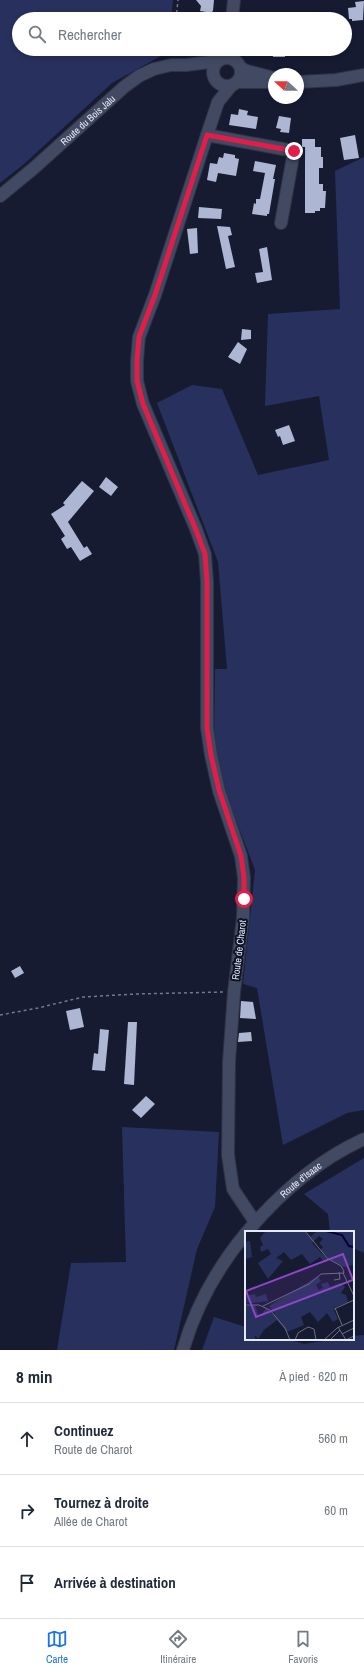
<!DOCTYPE html>
<html lang="fr">
<head>
<meta charset="utf-8">
<style>
	:root { --surface:#fff; --page:#f6f6f7; --text:#1f2937; --muted:#747a83; --line:#e0e1e3; --accent:#1a73e8 }
	body { margin:0; font-family:"Archivo Narrow",sans-serif; background:var(--page); color:var(--text) }
	.compass { position:absolute; left:268px; top:68px; width:36px; height:36px; border-radius:50%; background:var(--surface); box-shadow:0 2px 6px #0003; rotate:291deg }
	.stop { position:absolute; width:12px; height:12px; margin:-9px; border:3px solid #e11d48; border-radius:50%; background:#fff }
	.stop.end { background:#e11d48; border-color:#fff; box-shadow:0 1px 4px #0008 }
	.list { margin:0; padding:0; list-style:none }
	h2 { display:flex; justify-content:space-between; align-items:center; height:52px; margin:0; padding:0 16px; font-size:17px }
	h2 small { font-size:13px; font-weight:400; color:var(--muted) }
	.list li { display:grid; grid-template-columns:26px 1fr auto; gap:12px; align-items:center; box-sizing:border-box; height:72px; padding:0 16px; border-top:1px solid var(--line) }
	.list b { display:block; font-size:15px; white-space:nowrap }
	.list p { margin:0; font-size:13px; white-space:nowrap; color:var(--muted) }
	.list em { font-size:13px; font-style:normal; color:var(--muted) }
	.icon { flex:none; width:22px; height:22px; fill:none; stroke:currentColor; stroke-width:2; stroke-linecap:round; stroke-linejoin:round }
	.map { position:relative; flex:none; width:364px; height:1350px; overflow:hidden }
	.search { position:absolute; background:var(--surface); box-shadow:0 2px 6px #0003; left:12px; right:12px; top:12px; height:44px; display:flex; align-items:center; gap:10px; box-sizing:border-box; padding:0 14px; border-radius:22px; color:var(--muted); font-size:15px }
	.sheet { height:268px; background:var(--surface) }
	nav { display:flex; justify-content:space-around; align-items:center; box-sizing:border-box; height:56px; border-top:1px solid var(--line); background:var(--surface); font-size:11px; color:var(--muted) }
	nav a { display:grid; justify-items:center; gap:2px }
	nav .on { color:var(--accent) }
	.map>svg:first-child { display:block }
	.green { fill:#28315d }
	.building { fill:#adb6d3 }
	.lines { fill:none; stroke-linecap:round; stroke-linejoin:round }
	.minor-casing { stroke:#313345; stroke-width:14 }
	.path { stroke:#74798c; stroke-width:1.5; stroke-dasharray:3 3; stroke-linecap:butt }
	.minor { stroke:#424962; stroke-width:12 }
	.route { stroke:#e11d48; stroke-width:5 }
	.labels { text-anchor:middle; dominant-baseline:central; stroke-width:4; stroke-linejoin:round; paint-order:stroke }
	.street-label { font-size:10px; fill:#e5eaf9; stroke:#0d1227 }
	.inset-river { fill:none; stroke:#050036; stroke-width:2 }
	.inset-road { fill:none; stroke:#696e81; stroke-width:1 }
	.view { fill:#8b48c8; fill-opacity:0.15; stroke:#8b48c8; stroke-width:2 }
	.inset-edge { fill:none; stroke:#e5eaf9; stroke-width:2 }
</style>
</head>
<body>
<div class="map">
<svg width="364" height="1350" viewBox="0 0 364 1350">
	<rect width="100%" height="100%" fill="#161b31"/>
	<g class="green">
		<polygon points="0,0 173,0 171,19 19,19 19,49 168,49 168,52 112,83 24,164 0,183"/>
		<polygon points="364,157 364,1110 347,1113 283,1145 257,988 243,984 255,870 228,799 214,738 215,669 227,669 218,562 157,403 192,385 222,389 258,475 329,460 319,396 265,406 268,314 340,309 335,171"/>
		<polygon points="122,1127 219,1132 215,1207 197,1249 174,1350 57,1350 71,1263 126,1262"/>
		<polygon points="364,1158 364,1253 353,1248 353,1232 330,1232 328,1214 304,1194"/>
		<polygon points="214,1317 246,1327 246,1339 287,1339 304,1344 337,1339 353,1339 353,1336 364,1335 364,1350 202,1350"/>
	</g>
	<g class="building">
		<polygon points="196,0 214,0 213,11 208,15 206,12 200,11 201,6"/>
		<polygon points="364,1 363,20 352,21 352,19 349,19 348,8 356,7 355,2"/>
		<polygon points="272,49 285,49 285,57 273,57"/>
		<polygon points="239,109 248,111 247,115 258,117 256,129 229,125 231,114 238,115"/>
		<polygon points="279,116 291,118 289,133 280,132 281,129 276,128"/>
		<polygon points="355,135 359,158 344,160 340,138"/>
		<polygon points="302,139 315,139 315,147 321,147 321,157 323,157 323,168 319,168 319,184 323,184 323,191 326,191 325,208 320,208 320,211 315,211 315,213 305,213 305,147 302,147"/>
		<polygon points="224,153 235,155 235,158 239,159 236,176 218,173 216,182 207,180 210,163 217,164 219,157 223,158"/>
		<polygon points="255,161 276,165 273,179 275,179 269,214 267,214 267,216 252,214 254,203 256,204 256,199 260,199 265,173 253,171"/>
		<polygon points="199,207 222,209 221,219 198,218"/>
		<polygon points="217,226 230,227 232,235 228,236 235,267 226,269"/>
		<polygon points="197,228 198,253 190,254 187,229"/>
		<polygon points="267,247 272,280 257,283 255,273 263,272 259,249"/>
		<polygon points="242,329 251,330 251,339 241,340"/>
		<polygon points="238,342 247,349 240,364 228,357"/>
		<polygon points="289,425 295,441 283,445 280,436 278,437 275,430"/>
		<polygon points="106,477 118,487 111,496 99,487"/>
		<polygon points="82,481 94,491 68,522 84,548 87,546 92,554 80,561 71,547 67,549 61,539 65,536 51,514 65,505 63,503"/>
		<polygon points="20,966 24,973 15,978 11,971"/>
		<polygon points="241,1001 253,1002 256,1019 240,1018"/>
		<polygon points="80,1008 84,1027 70,1030 66,1011"/>
		<polygon points="128,1022 137,1022 134,1085 124,1084"/>
		<polygon points="100,1029 109,1030 105,1071 92,1070 94,1053 98,1054"/>
		<polygon points="251,1032 252,1041 238,1042 239,1033"/>
		<polygon points="146,1096 155,1104 141,1118 132,1110"/>
	</g>
	<g class="lines">
		<g class="minor-casing">
			<g id="minor">
				<polyline points="232,19 234,0"/>
				<circle cx="227" cy="72" r="14"/>
				<polyline points="241,68 247,71 274,78"/>
				<polyline points="237,82 274,82"/>
				<polyline points="298,82 336,80 364,75"/>
				<polyline points="231,86 218,102 207,135 155,295 139,337 137,360 137,381 143,404 196,529 205,554 207,582 207,728 211,755 219,791 241,856 244,878 243,918 234,992 229,1062 228,1155 233,1189 255,1222"/>
				<polyline points="207,135 294,151 281,223"/>
				<path id="s1" d="M0,196L34,168L124,87L139,76L154,69L171,65H186L218,61"/>
				<path id="s2" d="M247,1232C279,1194 318,1160 364,1139"/>
				<path d="M183,1350C195,1308 218,1267 246,1233"/>
			</g>
		</g>
		<g class="path">
			<polyline points="176,19 178,0"/>
			<polyline points="172,54 173,49"/>
			<polyline points="0,1015 38,1008 83,997 136,994 224,992"/>
		</g>
		<use href="#minor" class="minor"/>
	</g>
	<g class="lines">
		<polyline class="route" points="244,899 244,878 241,856 219,790 211,755 207,728 207,582 205,554 196,530 143,404 137,381 137,360 139,337 155,295 207,135 294,151"/>
	</g>
	<g class="labels">
		<g class="street-label">
			<text stroke="none"><textPath href="#s1" startOffset="116">Route du Bois Jalu</textPath></text>
			<text transform="translate(239 950) rotate(-83)">Route de Charot</text>
			<text stroke="none"><textPath href="#s2" startOffset="75">Route d'Isaac</textPath></text>
		</g>
	</g>
	<g transform="translate(245 1231)">
		<rect width="109" height="109" fill="#161b31"/>
		<path d="M21,0H59L65,6L72,0H109V34L99,36L83,27L75,19L78,16L74,12L78,8L74,5L67,12L82,28L79,31L75,26L65,33L57,23L46,29L39,21L31,27L38,30L23,48L13,32L26,23L23,18L16,21L15,16L18,14L15,7ZM5,10L7,26L0,28V11ZM73,45L76,50L71,54L74,59L78,57L76,53L83,51L85,56L95,52L100,56L96,62L101,64L103,71L88,77L93,88L88,91L82,82L73,91L65,81L56,86L59,94L42,101L32,89L19,99L13,108L10,104V109H0V75L10,74L14,87L21,77L29,84L30,83L24,75ZM10,63L11,66L21,63L23,70L0,73V65Z" fill="#28315d"/>
		<path class="inset-river" d="M81,0L97,4L104,15L109,16"/>
		<path class="inset-road" d="M60,0L82,27L96,35L99,40M98,42L109,65M89,49L95,48L94,41M0,74H14L25,79L40,97L45,109M18,75L64,53L76,43L99,42L98,40M90,77L97,94M89,78L109,69M93,96L101,109L109,105M97,103L109,97M50,109L53,102L63,96L69,98L71,109M79,109L92,97L109,89M85,109L95,99"/>
		<path class="view" d="M98,23L108,49L11,86L1,60Z"/>
		<rect width="109" height="109" class="inset-edge"/>
	</g>
</svg>
<svg class="compass" viewBox="-18 -18 36 36"><path d="M0-13l5 13h-10z" fill="#e53935"/><path d="M0 13l5-13h-10z" fill="#747a83"/></svg>
<div class="stop" style="left:244px;top:899px"></div>
<div class="stop end" style="left:294px;top:151px"></div>
<div class="search"><svg class="icon" aria-label="search" viewBox="0 0 24 24"><circle cx="10" cy="10" r="6"/><path d="M15 15l6 6"/></svg>Rechercher</div>
</div>
<section class="sheet">
<h2>8 min<small>À pied · 620 m</small></h2>
<ul class="list">
<li><svg class="icon" aria-label="ahead" viewBox="0 0 24 24"><path d="M12 20V5M6 11l6-6 6 6"/></svg><div><b>Continuez</b><p>Route de Charot</p></div><em>560 m</em></li>
<li><svg class="icon" aria-label="right" viewBox="0 0 24 24"><path d="M7 20v-9h11M14 6l5 5-5 5"/></svg><div><b>Tournez à droite</b><p>Allée de Charot</p></div><em>60 m</em></li>
<li><svg class="icon" aria-label="arrive" viewBox="0 0 24 24"><path d="M6 21V4h12l-3 4 3 4H6"/></svg><div><b>Arrivée à destination</b></div></li>
</ul>
</section>
<nav>
<a class="on"><svg class="icon" aria-label="map" viewBox="0 0 24 24"><path d="M3 6l6-2 6 2 6-2v14l-6 2-6-2-6 2zM9 4v14M15 6v14"/></svg>Carte</a>
<a><svg class="icon" aria-label="directions" viewBox="0 0 24 24"><path d="M12 3l9 9-9 9-9-9zM9 14v-3h6M13 9l2 2-2 2"/></svg>Itinéraire</a>
<a><svg class="icon" aria-label="saved" viewBox="0 0 24 24"><path d="M7 4h10v16l-5-4-5 4z"/></svg>Favoris</a>
</nav>
</body>
</html>
